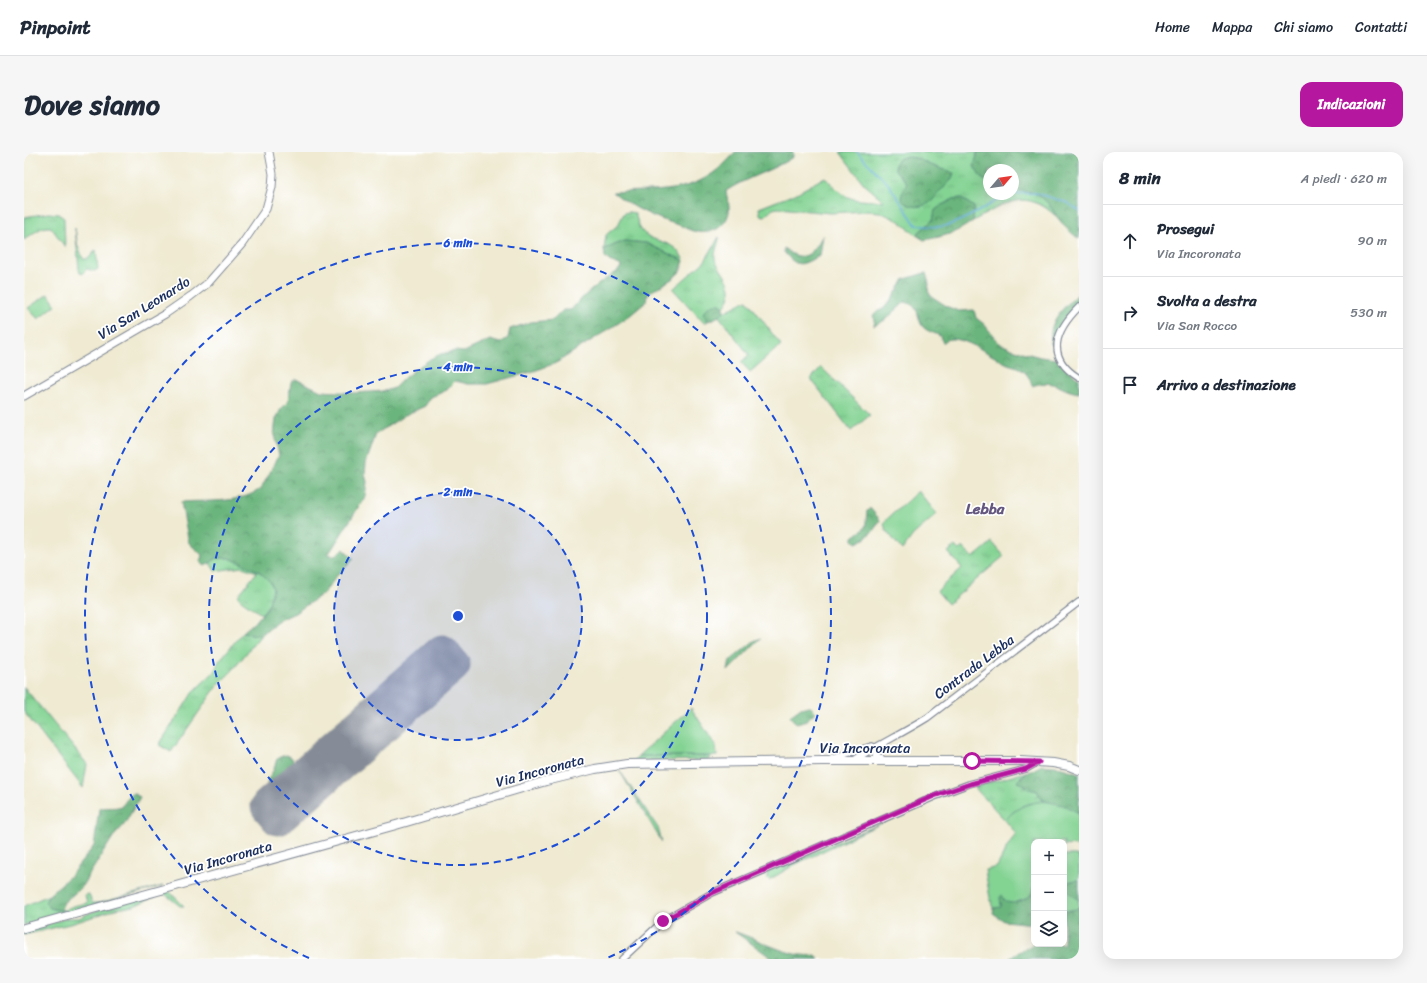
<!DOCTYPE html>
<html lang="it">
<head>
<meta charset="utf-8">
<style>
	:root { --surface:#fff; --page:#f6f6f7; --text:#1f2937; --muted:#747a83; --line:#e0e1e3; --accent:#b5179e }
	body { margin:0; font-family:Sriracha,sans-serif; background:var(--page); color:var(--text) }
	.controls { position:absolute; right:12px; bottom:12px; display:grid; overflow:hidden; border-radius:8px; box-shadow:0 4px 16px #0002 }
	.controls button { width:36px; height:36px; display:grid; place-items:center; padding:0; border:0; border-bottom:1px solid var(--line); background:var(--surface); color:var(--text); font:20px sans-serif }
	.compass { position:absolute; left:959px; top:12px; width:36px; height:36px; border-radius:50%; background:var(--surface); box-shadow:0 4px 16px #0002; rotate:61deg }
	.stop { position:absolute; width:12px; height:12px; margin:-9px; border:3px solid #b5179e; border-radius:50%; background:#fff }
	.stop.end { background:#b5179e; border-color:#fff; box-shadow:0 1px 4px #0008 }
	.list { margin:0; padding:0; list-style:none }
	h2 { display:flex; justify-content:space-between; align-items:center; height:52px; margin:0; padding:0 16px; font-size:17px }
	h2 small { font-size:13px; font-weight:400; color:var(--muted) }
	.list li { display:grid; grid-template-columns:26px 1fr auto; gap:12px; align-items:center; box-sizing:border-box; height:72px; padding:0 16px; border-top:1px solid var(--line) }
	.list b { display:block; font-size:15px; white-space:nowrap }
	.list p { margin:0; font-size:13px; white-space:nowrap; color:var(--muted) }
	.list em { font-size:13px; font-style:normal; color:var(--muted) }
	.icon { flex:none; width:22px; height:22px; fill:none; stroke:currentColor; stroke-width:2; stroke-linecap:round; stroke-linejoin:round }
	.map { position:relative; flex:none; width:1055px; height:807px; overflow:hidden; border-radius:12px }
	header { display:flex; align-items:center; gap:24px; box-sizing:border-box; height:56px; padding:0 20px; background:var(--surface); border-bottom:1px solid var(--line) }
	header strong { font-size:19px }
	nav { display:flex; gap:22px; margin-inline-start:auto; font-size:14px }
	.intro { display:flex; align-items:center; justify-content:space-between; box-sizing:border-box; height:96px; padding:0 24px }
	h1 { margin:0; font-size:28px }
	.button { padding:10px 18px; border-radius:12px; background:var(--accent); color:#fff; font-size:14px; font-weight:700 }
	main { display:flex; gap:24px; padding:0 24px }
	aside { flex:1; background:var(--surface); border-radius:12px; box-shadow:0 4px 16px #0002 }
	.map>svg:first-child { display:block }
	.grass { fill:url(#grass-tufts); stroke:#4f8178 }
	.forest { fill:url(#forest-crowns); stroke:#42726e }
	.green { fill:#83d393; stroke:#4f8178 }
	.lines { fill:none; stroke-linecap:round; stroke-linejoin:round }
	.stream { stroke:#63acda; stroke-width:1.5 }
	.runway { stroke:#858c98; stroke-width:35 }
	.minor-casing { stroke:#858c98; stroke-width:8 }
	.tertiary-casing { stroke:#858c98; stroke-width:9 }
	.secondary-casing { stroke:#858c98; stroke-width:10 }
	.minor { stroke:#fff; stroke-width:5.5 }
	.tertiary { stroke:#fff; stroke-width:7 }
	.secondary { stroke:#fff; stroke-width:8 }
	.route { stroke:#b5179e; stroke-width:5 }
	.ring { fill:none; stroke:#1d4ed8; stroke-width:2; stroke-dasharray:7 5 }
	.labels { text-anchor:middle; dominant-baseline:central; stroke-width:3.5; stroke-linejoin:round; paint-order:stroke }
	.street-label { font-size:14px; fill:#1b2f5e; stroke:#fff }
	.neighbourhood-label { font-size:15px; font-weight:bold; fill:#63577f; stroke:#fff }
	.centre { fill:#1d4ed8; stroke:#fff; stroke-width:2 }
	.ring-label { font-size:12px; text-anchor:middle; font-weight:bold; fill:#1d4ed8; stroke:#fff; stroke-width:3.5; stroke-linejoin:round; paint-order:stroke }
</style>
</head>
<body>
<header>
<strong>Pinpoint</strong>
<nav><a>Home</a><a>Mappa</a><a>Chi siamo</a><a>Contatti</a></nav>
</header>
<div class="intro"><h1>Dove siamo</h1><a class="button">Indicazioni</a></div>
<main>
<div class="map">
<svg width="1055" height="807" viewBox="0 0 1055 807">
	<defs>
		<pattern id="grass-tufts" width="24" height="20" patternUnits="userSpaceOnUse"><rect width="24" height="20" fill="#83d393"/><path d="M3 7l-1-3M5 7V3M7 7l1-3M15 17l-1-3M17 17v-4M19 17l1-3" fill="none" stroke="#71b581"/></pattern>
		<pattern id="forest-crowns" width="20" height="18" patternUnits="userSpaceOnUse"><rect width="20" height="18" fill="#6ab57d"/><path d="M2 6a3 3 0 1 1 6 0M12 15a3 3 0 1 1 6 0" fill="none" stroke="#56946a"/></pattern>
	</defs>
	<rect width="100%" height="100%" fill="#fff"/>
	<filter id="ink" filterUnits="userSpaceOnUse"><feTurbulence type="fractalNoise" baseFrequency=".025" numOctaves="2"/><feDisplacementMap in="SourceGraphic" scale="8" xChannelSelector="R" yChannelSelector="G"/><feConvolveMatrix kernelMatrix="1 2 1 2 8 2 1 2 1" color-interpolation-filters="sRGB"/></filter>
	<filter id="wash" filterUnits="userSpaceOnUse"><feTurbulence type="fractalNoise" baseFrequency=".012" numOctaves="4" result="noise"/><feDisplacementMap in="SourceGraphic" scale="16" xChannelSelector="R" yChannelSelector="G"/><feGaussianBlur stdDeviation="0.9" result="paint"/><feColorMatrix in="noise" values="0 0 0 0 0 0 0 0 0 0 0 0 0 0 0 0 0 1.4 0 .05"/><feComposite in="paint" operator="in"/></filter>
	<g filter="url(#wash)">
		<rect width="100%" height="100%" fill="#efead1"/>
		<g class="grass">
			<path d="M816,0H954L952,3L963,30L965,31V42H989V37C995,39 999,38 1005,40C1018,42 1028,54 1033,65C1001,35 982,51 949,69L950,55L937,46L930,47L920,52L912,58L909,68L892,83L875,69L856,60L844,59L806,61L754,56L749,57L741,64L736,63L735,56L771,42L801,25C824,50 827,48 860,49L840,32Z"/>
			<path d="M605,60L611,61C613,67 614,74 618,79C630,93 651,86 660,109L622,91L601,89L580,97L582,83L594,73L600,61Z"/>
			<path d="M25,61L34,62L40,66L41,95L27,75C16,74 9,82 0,88V65Z"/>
			<polygon points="51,76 54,96 55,96 59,107 64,107 72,98 74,117 70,119 63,117 58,122 56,121 55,117"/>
			<path d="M695,85C695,92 690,99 691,107C692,111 695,114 697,118C706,131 711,141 700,155L696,152L679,161L684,169L680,171L649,137L681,109Z"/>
			<path d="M723,148C735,163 745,178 757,193L726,220L717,210L725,203L694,163Z"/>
			<polygon points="797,215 846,263 827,279 787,227"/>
			<polygon points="968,390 980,404 924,452 913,439 938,416 924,400 931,394 935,398 939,395 949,406"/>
			<path d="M193,406C197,406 202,405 206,406C217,409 250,424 249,438C249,447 243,456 237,462L217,448L214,445L215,442L233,420L218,415L191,419L186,411Z"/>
			<polygon points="219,480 236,484 208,519 193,534 147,600 135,593 169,540 190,520 195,509"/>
			<polygon points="0,535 63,612 59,636 0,560"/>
			<polygon points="614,604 685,604 685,608 609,609"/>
			<polygon points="594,616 634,676 638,690"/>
			<path d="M1005,619L996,625C999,636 1005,636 1014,639L1016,646L1020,649C1003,651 993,655 981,668L950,635Z"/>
			<polygon points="862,669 770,713 745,728 743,726 743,720"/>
			<polygon points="139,734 0,773 0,754 25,743 22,750 26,756 38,759 49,754 63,751 61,743 65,742 68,751 75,751"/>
			<polygon points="144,738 160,754 156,754 142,743 138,742 114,752 110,754 92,757 50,771 0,783 0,779 44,766 55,766 68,760"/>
		</g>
		<g class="forest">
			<path d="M711,0H769V5C748,19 723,25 702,39C703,48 708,57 703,66C697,79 682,83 669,79C664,78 660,75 655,73C630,66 609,56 589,40C627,38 662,43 693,18C700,12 706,7 711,0Z"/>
			<path d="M954,0H1055V87C1047,81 1039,73 1033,65C1027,56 1026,51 1016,44C1007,39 998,40 989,37V18H965V31L957,26L950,14Z"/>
			<path d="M886,5L895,7L904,12L930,21C928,29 923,32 917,38C914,40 912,45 909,48C900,56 885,58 877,46L879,38L883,31L871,18V12L876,6Z"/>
			<path d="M937,46L950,55L949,69C931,82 921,84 900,88L892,83L909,68L911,58L920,52L930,47Z"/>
			<path d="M799,83L796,104C777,112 775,118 760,100V96C764,98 766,102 771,103C786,109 793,93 799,83Z"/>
			<path d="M601,89L622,91L660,109L656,120L648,127L628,139L623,144L622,150L604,165L532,211L507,220L463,232H444L431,229L421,239L407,245L401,254L381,263L352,282L342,311L341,322L343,330L341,345L304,403H312L320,397L330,407L315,421L300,441L271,461L253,469L236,484L219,480L233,468L244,455L249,437L247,431L235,419L205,406H193L181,414L176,410L178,403L165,391L157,350C182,348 213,352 235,338C239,335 252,309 255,303L250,283L252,267L257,257L264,250L267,230L272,227L297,239L330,241L361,239L370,236L380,226L393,216L406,207L417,202L431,199L440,200L466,188L476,191L484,186L486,177L507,170L529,168L539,158H547C558,145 571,134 585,125C590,121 593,121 597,115L596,113L585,109L581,105L580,97Z"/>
			<path d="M902,121L905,132L904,139L907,144L924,155L935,159L950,158L952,166L960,172L975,191L988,197L1016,205L1033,207L1055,227V241C1034,238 1032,226 1008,234C1006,227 1004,222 998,218C993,214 989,214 984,212C971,207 930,176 919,191L916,184C911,181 904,180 899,175C892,166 897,154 881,150L861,168L850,174L851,167L849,165C850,158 856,160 860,156C866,150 876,135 880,127C888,126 894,122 902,121Z"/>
			<path d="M1055,141V151C1043,163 1035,175 1030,192L1029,193L1027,192C1024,167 1039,157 1055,141Z"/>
			<path d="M690,152H696L700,155V161C695,164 690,167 684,169L679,161L684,155Z"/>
			<path d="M846,356L856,368C851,378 842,388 832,391L829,388V385C844,374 841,378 843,359Z"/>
			<polygon points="737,486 704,519 706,508 707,508 730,489"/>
			<path d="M784,554L788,556L792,560C782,567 775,579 766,564L777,556Z"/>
			<path d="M263,603L268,606L269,610L258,621L251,635L246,636L243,630C244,626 247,623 249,619C254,608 249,606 263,603Z"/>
			<path d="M1018,613L1031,614L1055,621V661C1047,656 1020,651 1016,645C1015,644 1014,641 1014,639L1005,637L998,631H995L993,629L1001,622Z"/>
			<path d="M109,641L116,645L100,673L89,685L58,734L51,741L40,750L37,757L39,758L38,759L26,756L21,750L25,743L46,724L70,694L75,657C83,654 90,657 98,654L106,643Z"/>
			<polygon points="1055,728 1055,748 1042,740 1041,738 1041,732 1048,729"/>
			<path d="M1010,734V772L980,769L969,761L970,756L977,755L976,744L978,743L982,750C990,752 1001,749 1006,743C1008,741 1008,737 1010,734Z"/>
			<polygon points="1055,754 1055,790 1050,807 985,807 995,800 1010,792 1040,792 1040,759 1051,757"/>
			<path d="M711,780C736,787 766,807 792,803L795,807H749Z"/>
		</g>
		<g class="green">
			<polygon points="24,142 32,153 14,167 4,156"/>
			<polygon points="893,340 895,340 913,362 889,383 878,398 862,378 860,372 862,368"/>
			<polygon points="667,556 692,594 693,604 614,604"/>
			<path d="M1020,649L1039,653L1055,661V695L1049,693L1040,694V690H1010V734L1007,742L1005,745L999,748L989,751L982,750L978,743L976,745L977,755L970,756L966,746L961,718L973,715L983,695L992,681L981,668C993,655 1003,651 1020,649Z"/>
			<path d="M1040,703H1052L1055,705V728C1047,729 1040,729 1041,738L1054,747L1055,754L1052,757L1040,759Z"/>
		</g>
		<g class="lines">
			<g class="stream">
				<path d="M833,0L865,33L892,73C901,74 912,76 921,74C940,69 966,53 983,42"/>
				<polyline points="989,42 1012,41 1044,51 1055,59"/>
			</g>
			<polygon class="runway" points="418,500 429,513 254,666 244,654"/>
		</g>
	</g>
	<g filter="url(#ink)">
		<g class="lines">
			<g class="minor-casing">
				<g id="minor">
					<path d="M1055,155C1031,179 1021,205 1055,226"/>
					<polyline points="855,594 852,601 853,604 860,608"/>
					<polyline points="807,607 848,594"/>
					<path d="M830,608C854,593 879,581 903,566L1055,450"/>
					<polyline points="598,807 639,769 688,741 910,645 945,632 1002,617 1014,610"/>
				</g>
			</g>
			<g class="tertiary-casing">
				<polyline id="tertiary" points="0,244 141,162 167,144 184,131 218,92 242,57 248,35 249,22 245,0"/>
			</g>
			<g class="secondary-casing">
				<polyline id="secondary" points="0,776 372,673 522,629 571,617 603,612 798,609 996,609 1029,611 1045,614 1055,618"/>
			</g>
			<use href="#minor" class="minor"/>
			<use href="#tertiary" class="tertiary"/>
			<use href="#secondary" class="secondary"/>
		</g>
	</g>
	<g class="lines" filter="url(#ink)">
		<polyline class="route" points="639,769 688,741 910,644 946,632 1002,617 1015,610 948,609"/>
	</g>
	<circle cx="434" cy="464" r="124" fill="#1d4ed8" fill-opacity=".12"/>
	<g class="ring">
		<circle cx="434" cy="464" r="124"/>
		<circle cx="434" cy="464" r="249"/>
		<path d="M285 806A373 373 0 1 1 583 806"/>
	</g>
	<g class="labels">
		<g class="street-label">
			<text transform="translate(120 156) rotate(-32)">Via San Leonardo</text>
			<text transform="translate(950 515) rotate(-37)">Contrada Lebba</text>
			<text x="841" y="596">Via Incoronata</text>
			<text transform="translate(516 619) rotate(-15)">Via Incoronata</text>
			<text transform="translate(204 706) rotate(-16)">Via Incoronata</text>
		</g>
		<g class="neighbourhood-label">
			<text x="961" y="357">Lebba</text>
		</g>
	</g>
	<circle cx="434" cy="464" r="6" class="centre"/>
	<g class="ring-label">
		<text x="434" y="95">6 min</text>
		<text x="434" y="219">4 min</text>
		<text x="434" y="344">2 min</text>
	</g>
</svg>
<div class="controls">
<button>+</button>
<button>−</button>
<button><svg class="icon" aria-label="layers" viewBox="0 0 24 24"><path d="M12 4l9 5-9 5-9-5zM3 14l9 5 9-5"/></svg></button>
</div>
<svg class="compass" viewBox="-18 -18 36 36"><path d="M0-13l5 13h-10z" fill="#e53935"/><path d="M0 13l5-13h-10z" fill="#747a83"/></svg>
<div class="stop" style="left:948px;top:609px"></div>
<div class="stop end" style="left:639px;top:769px"></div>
</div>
<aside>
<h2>8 min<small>A piedi · 620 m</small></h2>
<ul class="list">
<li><svg class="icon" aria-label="ahead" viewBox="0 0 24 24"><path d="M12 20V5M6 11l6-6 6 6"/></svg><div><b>Prosegui</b><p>Via Incoronata</p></div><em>90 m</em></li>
<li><svg class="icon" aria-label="right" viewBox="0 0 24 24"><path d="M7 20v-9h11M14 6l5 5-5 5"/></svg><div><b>Svolta a destra</b><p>Via San Rocco</p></div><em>530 m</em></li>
<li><svg class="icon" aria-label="arrive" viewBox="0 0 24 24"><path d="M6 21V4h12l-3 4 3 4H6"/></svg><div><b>Arrivo a destinazione</b></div></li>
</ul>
</aside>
</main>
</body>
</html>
